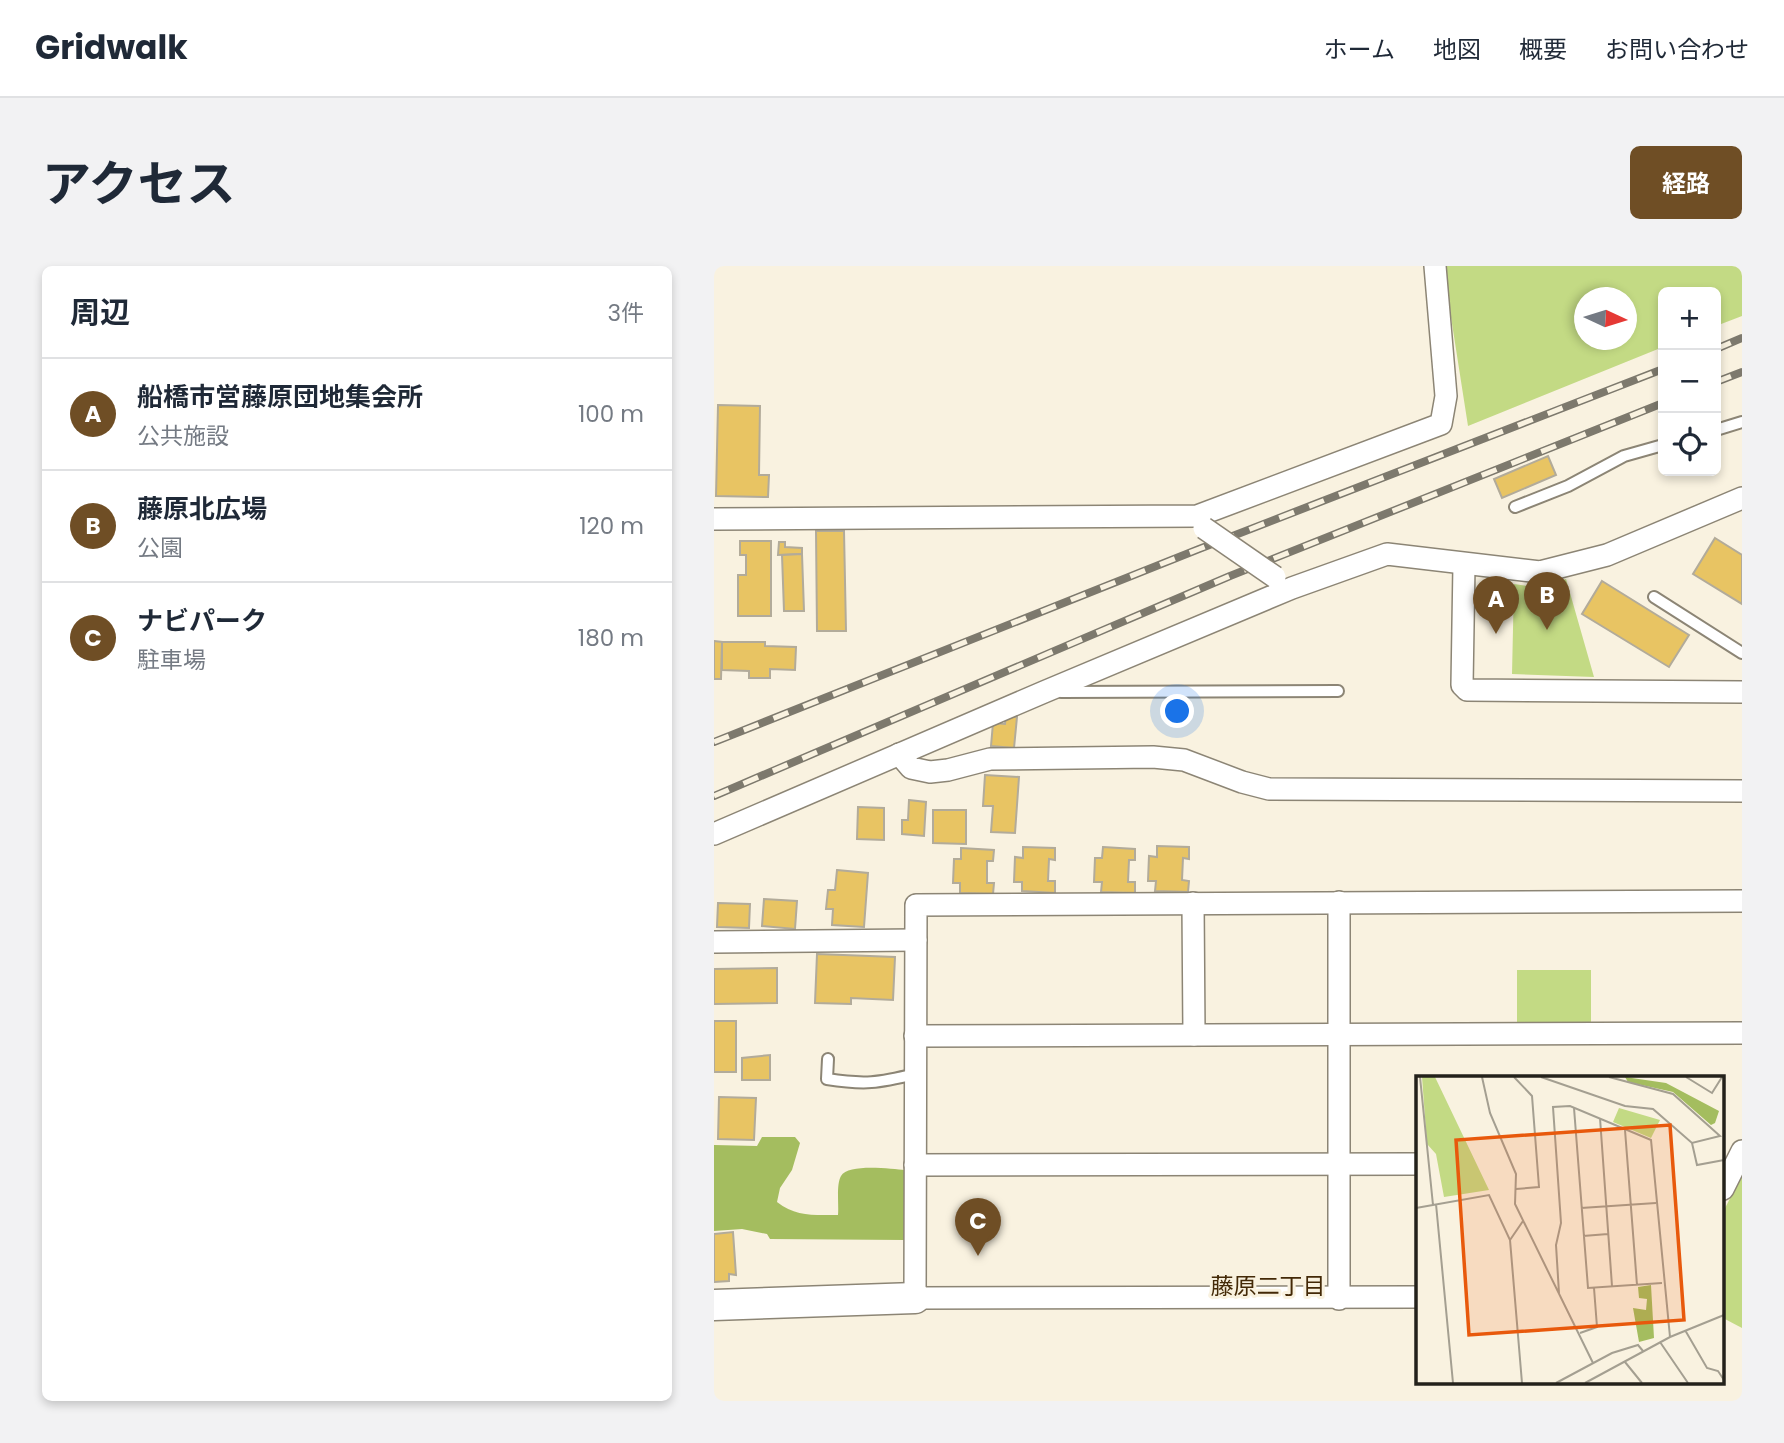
<!DOCTYPE html>
<html lang="ja">
<head>
<meta charset="utf-8">
<style>
	:root { --surface:#fff; --page:#f2f2f3; --text:#1f2937; --muted:#747a83; --line:#e0e1e3; --accent:#6f4e25 }
	body { margin:0; font-family:Poppins,"Noto Sans JP",sans-serif; background:var(--page); color:var(--text) }
	.controls { position:absolute; right:21px; top:21px; display:grid; overflow:hidden; border-radius:10px; box-shadow:0 4px 10px #0003 }
	.controls button { width:63px; height:63px; display:grid; place-items:center; padding:0; border:0; border-bottom:2px solid var(--line); background:var(--surface); color:var(--text); font:35px sans-serif }
	.compass { position:absolute; left:860px; top:21px; width:63px; height:63px; border-radius:50%; background:var(--surface); box-shadow:0 4px 10px #0003; rotate:94deg }
	.you { position:absolute; left:464px; top:446px; width:24px; height:24px; margin:-18px; border:5px solid #fff; border-radius:50%; background:#1a73e8; box-shadow:0 0 0 10px #1a73e833 }
	.badge { display:grid; place-items:center; width:46px; height:46px; border-radius:50%; background:var(--accent); color:#fff; font-size:23px; font-weight:700 }
	.pin { position:absolute; translate:-50% -58px; filter:drop-shadow(0 2px 4px #0008) }
	.pin::after { content:''; position:absolute; top:37px; width:24px; height:21px; background:inherit; clip-path:polygon(0 0,100% 0,50% 100%) }
	.list { margin:0; padding:0; list-style:none }
	h2 { display:flex; justify-content:space-between; align-items:center; height:91px; margin:0; padding:0 28px; font-size:30px }
	h2 small { font-size:23px; font-weight:400; color:var(--muted) }
	.list li { display:grid; grid-template-columns:46px 1fr auto; gap:21px; align-items:center; box-sizing:border-box; height:112px; padding:0 28px; border-top:2px solid var(--line) }
	.list b { display:block; font-size:26px; white-space:nowrap }
	.list p { margin:0; font-size:23px; white-space:nowrap; color:var(--muted) }
	.list em { font-size:23px; font-style:normal; color:var(--muted) }
	.icon { flex:none; width:38px; height:38px; fill:none; stroke:currentColor; stroke-width:2; stroke-linecap:round; stroke-linejoin:round }
	.map { position:relative; flex:none; width:1028px; height:1135px; overflow:hidden; border-radius:10px }
	header { display:flex; align-items:center; gap:42px; box-sizing:border-box; height:98px; padding:0 35px; background:var(--surface); border-bottom:2px solid var(--line) }
	header strong { font-size:33px }
	nav { display:flex; gap:38px; margin-inline-start:auto; font-size:24px }
	.intro { display:flex; align-items:center; justify-content:space-between; box-sizing:border-box; height:168px; padding:0 42px }
	h1 { margin:0; font-size:49px }
	.button { padding:18px 32px; border-radius:10px; background:var(--accent); color:#fff; font-size:24px; font-weight:700 }
	main { display:flex; gap:42px; padding:0 42px }
	aside { flex:1; background:var(--surface); border-radius:10px; box-shadow:0 4px 10px #0003 }
	.map>svg:first-child { display:block }
	.green { fill:#c3da84; fill-rule:evenodd }
	.forest { fill:#a4bd5f }
	.building { fill:#e8c463; stroke:#b2ab9a; stroke-width:2 }
	.lines { fill:none; stroke-linecap:round; stroke-linejoin:round }
	.lane-casing { stroke:#8c8575; stroke-width:14 }
	.street-casing { stroke:#8c8575; stroke-width:24 }
	.secondary-casing { stroke:#8c8575; stroke-width:33 }
	.lane { stroke:#fff; stroke-width:10 }
	.street { stroke:#fff; stroke-width:21 }
	.secondary { stroke:#fff; stroke-width:30 }
	.rail-casing { stroke:#7d796d; stroke-width:8 }
	.rail { stroke:#f9f2e0; stroke-width:5; stroke-dasharray:16; stroke-linecap:butt }
	.street-bridge-casing { stroke:#8c8575; stroke-width:24; stroke-linecap:butt }
	.street-bridge { stroke:#fff; stroke-width:21 }
	.labels { text-anchor:middle; dominant-baseline:central; stroke-width:6; stroke-linejoin:round; paint-order:stroke }
	.neighbourhood-label { font-size:23px; fill:#432907; stroke:#f9f2e0 }
	.inset-road { fill:none; stroke:#a49f91; stroke-width:2 }
	.view { fill:#e8590c; fill-opacity:0.15; stroke:#e8590c; stroke-width:3.5 }
	.inset-edge { fill:none; stroke:#24221b; stroke-width:3.5 }
</style>
</head>
<body>
<header>
<strong>Gridwalk</strong>
<nav><a>ホーム</a><a>地図</a><a>概要</a><a>お問い合わせ</a></nav>
</header>
<div class="intro"><h1>アクセス</h1><a class="button">経路</a></div>
<main>
<aside>
<h2>周辺<small>3件</small></h2>
<ul class="list">
<li><span class="badge">A</span><div><b>船橋市営藤原団地集会所</b><p>公共施設</p></div><em>100 m</em></li>
<li><span class="badge">B</span><div><b>藤原北広場</b><p>公園</p></div><em>120 m</em></li>
<li><span class="badge">C</span><div><b>ナビパーク</b><p>駐車場</p></div><em>180 m</em></li>
</ul>
</aside>
<div class="map">
<svg width="1028" height="1135" viewBox="0 0 1028 1135">
	<rect width="100%" height="100%" fill="#f9f2e0"/>
	<g class="green">
		<path d="M729,0H1028V50L1002,60V26H949V81L754,160ZM870,32H912V74H870Z"/>
		<polygon points="852,313 880,411 798,408 800,318 821,321"/>
		<rect x="803" y="704" width="74" height="52"/>
		<polygon points="1028,909 1028,1062 1009,1052 1009,946"/>
	</g>
	<path class="forest" d="M48,871H81L86,877L78,904L66,922L63,936C82,951 100,949 124,949C125,938 122,919 127,910C134,897 178,903 191,904L192,974L56,973L53,968L28,963L0,965V879L43,880Z"/>
	<g class="building">
		<polygon points="4,139 46,140 45,209 55,209 54,231 2,230"/>
		<polygon points="834,190 842,209 788,232 780,213"/>
		<polygon points="102,265 130,265 132,365 103,365"/>
		<polygon points="1001,272 1028,289 1028,338 979,308"/>
		<polygon points="26,275 57,275 57,350 24,350 24,309 32,309 32,289 26,289"/>
		<polygon points="65,276 71,276 71,281 88,282 88,288 64,289"/>
		<polygon points="88,288 90,345 70,345 68,289"/>
		<polygon points="888,315 975,369 955,401 868,348"/>
		<polygon points="0,375 8,376 7,413 0,413"/>
		<polygon points="8,376 51,376 51,380 82,381 81,404 56,403 56,412 35,412 35,405 8,404"/>
		<polygon points="292,450 303,451 300,482 277,480 279,457 291,458"/>
		<polygon points="271,509 305,511 301,567 277,566 279,540 269,540"/>
		<polygon points="195,534 212,536 210,570 188,568 188,554 194,554"/>
		<polygon points="144,541 170,542 170,574 143,573"/>
		<polygon points="219,544 252,544 252,578 219,577"/>
		<polygon points="443,580 475,581 475,593 469,592 468,614 475,615 474,626 441,625 442,615 434,615 435,590 443,591"/>
		<polygon points="309,581 341,582 341,594 335,593 334,615 341,615 341,627 308,625 308,616 300,616 301,591 309,592"/>
		<polygon points="389,581 421,583 421,594 415,594 414,616 421,616 421,627 387,626 388,616 380,616 381,592 388,592"/>
		<polygon points="247,582 280,584 279,595 273,595 273,617 280,617 279,628 246,627 246,617 239,617 240,593 247,593"/>
		<polygon points="123,604 154,607 150,661 118,659 119,643 112,643 114,624 121,624"/>
		<polygon points="50,633 83,635 81,663 48,660"/>
		<polygon points="4,637 36,638 35,662 3,661"/>
		<polygon points="103,688 181,691 179,734 137,732 137,738 101,737"/>
		<polygon points="63,702 63,737 0,738 0,703"/>
		<rect x="0" y="755" width="22" height="51"/>
		<polygon points="56,789 56,814 28,814 28,792"/>
		<polygon points="5,831 42,832 40,874 4,873"/>
		<polygon points="19,966 22,1009 15,1008 15,1015 0,1016 0,968"/>
	</g>
	<g class="lines">
		<g class="lane-casing">
			<g id="lane">
				<polyline points="1002,164 1028,156"/>
				<polyline points="801,241 854,220 910,190 949,179"/>
				<polyline points="940,331 1028,387"/>
				<polyline points="347,426 624,425"/>
				<path d="M114,793L113,813C151,819 164,817 201,808"/>
			</g>
		</g>
		<g class="street-casing">
			<g id="street">
				<polyline points="0,253 483,250 727,158 732,130 721,0"/>
				<polyline points="750,299 748,419 753,424 1028,426"/>
				<polyline points="185,488 197,502 216,506 234,504 276,493 439,491 470,494 528,516 555,523 1028,525"/>
				<polyline points="0,568 330,426 578,322 673,288 826,306 893,289 1028,232"/>
				<polyline points="625,636 625,1033"/>
				<polyline points="479,637 480,769"/>
				<polyline points="0,676 202,674"/>
				<polyline points="201,770 1028,767"/>
				<polyline points="201,899 704,898"/>
				<polyline points="1009,923 1028,885"/>
				<polyline points="704,1031 201,1032 202,639 1028,635"/>
			</g>
		</g>
		<g class="secondary-casing">
			<polyline id="secondary" points="0,1039 201,1032"/>
		</g>
		<use href="#lane" class="lane"/>
		<use href="#street" class="street"/>
		<use href="#secondary" class="secondary"/>
		<g class="rail-casing">
			<g id="rail">
				<polyline points="1002,83 1028,72"/>
				<polyline points="1002,116 1028,106"/>
				<polyline points="0,476 485,283 949,103"/>
				<polyline points="0,530 516,310 949,137"/>
			</g>
		</g>
		<use href="#rail" class="rail"/>
		<g class="street-bridge-casing">
			<polyline id="street-bridge" points="490,262 561,311"/>
		</g>
		<use href="#street-bridge" class="street-bridge"/>
	</g>
	<g class="labels">
		<g class="neighbourhood-label">
			<text x="554" y="1020">藤原二丁目</text>
		</g>
	</g>
	<g transform="translate(702 810)">
		<rect width="308" height="308" fill="#f9f2e0"/>
		<path d="M6,1H19L73,114L28,121L20,78L11,68ZM203,32L244,44L235,62L197,46Z" fill="#c3da84"/>
		<path d="M209,1L250,7L303,35L299,47L295,49L257,16L212,6ZM235,209L238,262L223,266L217,232L230,234L231,223L223,222L222,211Z" fill="#a4bd5f"/>
		<path class="inset-road" d="M4,1L17,129M66,1L74,37L100,98L99,128L177,287M98,1L116,20L123,111L100,113M125,1L209,30L237,33L276,67L304,60L257,18L193,1M270,1L296,17L306,1M158,32L172,212L246,207M184,42L196,210M209,54L221,209M276,67L281,89L308,84M20,128L37,307M0,132L73,119L94,164L106,307M165,132L240,127M167,160L192,158M94,164L107,145M143,217L140,169L145,147L137,31L154,30L235,64L254,261M269,254L291,292L302,295L308,304M164,257L181,251L178,212M244,266L272,307M209,286L226,307M140,307L196,277L222,269L227,275M169,307L254,261L308,239"/>
		<path class="view" d="M254,49L268,244L53,259L40,64Z"/>
		<rect width="308" height="308" class="inset-edge"/>
	</g>
</svg>
<div class="controls">
<button>+</button>
<button>−</button>
<button><svg class="icon" aria-label="locate" viewBox="0 0 24 24"><circle cx="12" cy="12" r="6"/><path d="M12 2v4M12 18v4M2 12h4M18 12h4"/></svg></button>
</div>
<svg class="compass" viewBox="-18 -18 36 36"><path d="M0-13l5 13h-10z" fill="#e53935"/><path d="M0 13l5-13h-10z" fill="#747a83"/></svg>
<div class="you"></div>
<div class="pin badge" style="left:782px;top:368px">A</div>
<div class="pin badge" style="left:833px;top:364px">B</div>
<div class="pin badge" style="left:264px;top:990px">C</div>
</div>
</main>
</body>
</html>
